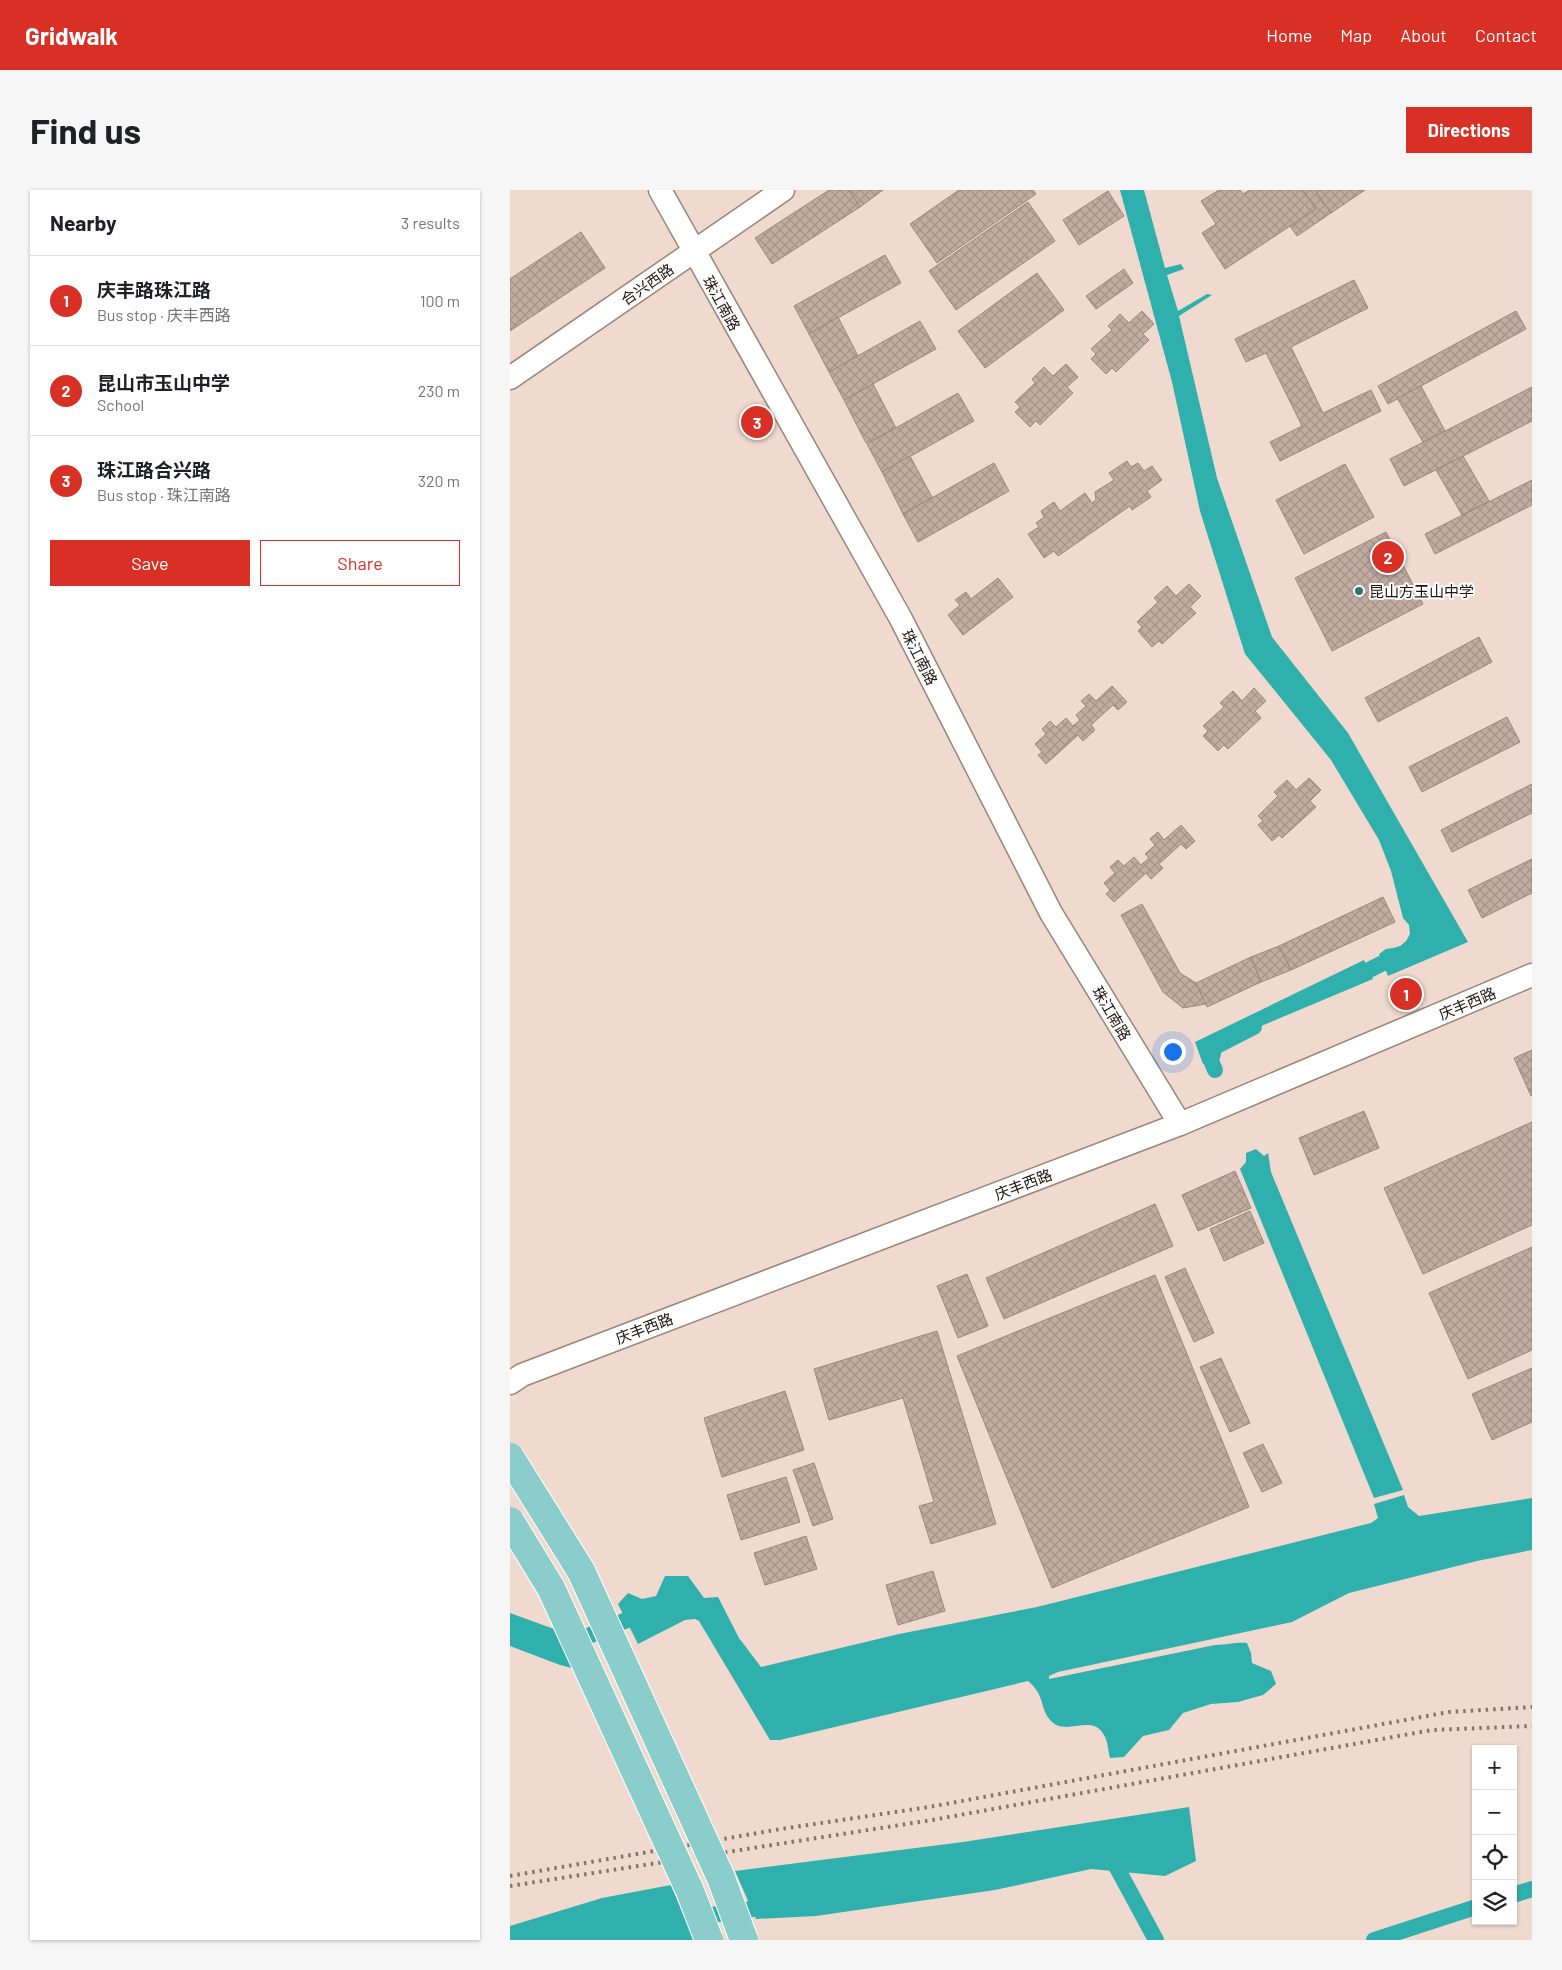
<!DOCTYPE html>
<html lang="en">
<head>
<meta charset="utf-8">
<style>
	:root { --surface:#fff; --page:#f6f6f6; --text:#202124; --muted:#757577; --line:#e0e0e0; --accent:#d93025 }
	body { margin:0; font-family:Barlow,"Noto Sans SC",sans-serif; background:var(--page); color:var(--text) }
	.controls { position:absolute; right:15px; bottom:15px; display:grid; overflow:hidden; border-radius:0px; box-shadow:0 1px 4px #0004 }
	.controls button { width:45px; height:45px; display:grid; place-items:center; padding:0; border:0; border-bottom:1px solid var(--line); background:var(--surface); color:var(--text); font:25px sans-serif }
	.you { position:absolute; left:662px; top:861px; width:18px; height:18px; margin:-12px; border:4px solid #fff; border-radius:50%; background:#1a73e8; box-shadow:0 0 0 8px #1a73e833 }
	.badge { display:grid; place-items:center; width:32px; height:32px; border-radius:50%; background:var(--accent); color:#fff; font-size:16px; font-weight:700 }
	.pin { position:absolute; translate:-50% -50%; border:2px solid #fff; box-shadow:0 1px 5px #0006 }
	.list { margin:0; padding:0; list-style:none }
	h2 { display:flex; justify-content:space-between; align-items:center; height:65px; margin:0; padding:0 20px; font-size:21px }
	h2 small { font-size:16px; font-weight:400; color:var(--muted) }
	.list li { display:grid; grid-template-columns:32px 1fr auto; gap:15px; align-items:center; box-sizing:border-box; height:90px; padding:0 20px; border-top:1px solid var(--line) }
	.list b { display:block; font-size:19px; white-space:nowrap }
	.list p { margin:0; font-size:16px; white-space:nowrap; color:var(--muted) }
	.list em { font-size:16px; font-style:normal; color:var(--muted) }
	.actions { display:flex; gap:10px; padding:15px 20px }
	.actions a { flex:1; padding:11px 0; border:1px solid var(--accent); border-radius:0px; text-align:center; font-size:18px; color:var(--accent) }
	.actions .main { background:var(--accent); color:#fff }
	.icon { flex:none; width:28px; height:28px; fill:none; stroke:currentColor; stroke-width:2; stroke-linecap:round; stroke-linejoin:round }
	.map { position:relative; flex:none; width:1022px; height:1750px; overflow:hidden; border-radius:0px }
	header { display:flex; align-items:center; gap:30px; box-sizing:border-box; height:70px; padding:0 25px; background:var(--accent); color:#fff }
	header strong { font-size:24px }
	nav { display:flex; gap:28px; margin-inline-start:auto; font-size:18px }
	.intro { display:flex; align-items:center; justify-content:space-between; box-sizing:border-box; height:120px; padding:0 30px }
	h1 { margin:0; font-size:35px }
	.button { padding:12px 22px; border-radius:0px; background:var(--accent); color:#fff; font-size:18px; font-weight:700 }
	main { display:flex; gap:30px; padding:0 30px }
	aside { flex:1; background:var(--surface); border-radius:0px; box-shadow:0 1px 4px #0004 }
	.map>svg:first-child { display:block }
	.water { fill:#2fb0ad }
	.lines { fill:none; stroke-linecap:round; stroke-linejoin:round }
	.canal { stroke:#2fb0ad; stroke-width:16 }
	.building { fill:url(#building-cross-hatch); stroke:#9c887d }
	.tertiary-casing { stroke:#99857a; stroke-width:25 }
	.tertiary { stroke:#fff; stroke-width:22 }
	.rail { stroke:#83746c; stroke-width:4; stroke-dasharray:2.5 5; stroke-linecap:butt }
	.primary-bridge-casing { stroke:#fff; stroke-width:30; stroke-linecap:butt }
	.primary-bridge { stroke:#8acdcb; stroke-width:28 }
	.poi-dot { fill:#2a7472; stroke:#fff; stroke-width:2 }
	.labels { text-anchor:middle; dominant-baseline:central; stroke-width:4; stroke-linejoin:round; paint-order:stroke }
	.street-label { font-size:15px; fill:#1c1410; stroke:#fff }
	.poi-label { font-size:15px; fill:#1c1410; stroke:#fff; text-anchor:start }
</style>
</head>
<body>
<header>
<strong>Gridwalk</strong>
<nav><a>Home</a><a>Map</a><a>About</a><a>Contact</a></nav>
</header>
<div class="intro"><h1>Find us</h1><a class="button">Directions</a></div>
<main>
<aside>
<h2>Nearby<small>3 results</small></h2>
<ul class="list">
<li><span class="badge">1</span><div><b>庆丰路珠江路</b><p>Bus stop · 庆丰西路</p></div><em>100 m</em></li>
<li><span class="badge">2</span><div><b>昆山市玉山中学</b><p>School</p></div><em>230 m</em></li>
<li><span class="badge">3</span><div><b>珠江路合兴路</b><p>Bus stop · 珠江南路</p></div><em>320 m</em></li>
</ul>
<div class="actions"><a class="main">Save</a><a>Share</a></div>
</aside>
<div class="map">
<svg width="1022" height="1750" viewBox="0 0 1022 1750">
	<defs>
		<pattern id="building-cross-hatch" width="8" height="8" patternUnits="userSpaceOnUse" patternTransform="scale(1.25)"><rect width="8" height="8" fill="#c1aca1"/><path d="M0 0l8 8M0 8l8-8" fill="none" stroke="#a5938a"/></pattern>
	</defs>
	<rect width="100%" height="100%" fill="#f0dacf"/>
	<g class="water">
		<polygon points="610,0 634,0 655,78 671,74 674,79 657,85 668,121 697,104 702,105 669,126 707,288 762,447 838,543 958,752 878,786 869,764 876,759 889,757 896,751 900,744 899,735 893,728 881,681 869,650 821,570 735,464 690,321 662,192"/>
		<polygon points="854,770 863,789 713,852 710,869 693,874 685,852"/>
		<polygon points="746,959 754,966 758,963 761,982 893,1300 864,1308 730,979 736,972 736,963"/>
		<path d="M894,1305L898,1317L909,1326L1022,1308V1360L967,1371L839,1403L782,1432L548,1482L539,1486V1489L705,1455C717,1455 725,1452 737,1453L741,1463L742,1473L761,1481L766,1494L753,1505L728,1512L701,1514L673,1523L659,1540L633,1546L614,1567L600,1568C598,1561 598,1551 594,1545C582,1523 556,1547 541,1531C529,1518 536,1506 518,1491L270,1550H260L189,1431L185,1429L175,1430L128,1454L108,1414L118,1403L132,1409L146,1406L155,1386H178L194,1408L208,1407L229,1448L251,1477L389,1444L527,1417L861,1333L868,1328L864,1314Z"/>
		<polygon points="0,1423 44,1439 50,1438 69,1480 50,1475 0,1456"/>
		<polygon points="679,1617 686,1671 655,1686 581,1679 485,1700 306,1726 246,1729 225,1681 453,1652"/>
		<polygon points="161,1695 184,1750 0,1750 0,1736 92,1708"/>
	</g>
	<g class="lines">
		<g class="canal">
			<polyline points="839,790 891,764"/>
			<polyline points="705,880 697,861 744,837"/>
			<polyline points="59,1454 136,1422"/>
			<polyline points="599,1663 646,1750"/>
			<polyline points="1003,1705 1022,1699"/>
			<polyline points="182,1728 262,1716"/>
			<polyline points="864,1750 966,1717"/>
		</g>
	</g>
	<g class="building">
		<polygon points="319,0 339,0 350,17 262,74 245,48"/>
		<polygon points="339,0 373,0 350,17"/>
		<polygon points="449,0 523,0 526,4 427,73 400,34"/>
		<polygon points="709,0 730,0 733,4 740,0 793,0 806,19 715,79 692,43 706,34 691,11"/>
		<polygon points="793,0 805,0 821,23 787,46 780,36 806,19"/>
		<polygon points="805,0 855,0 821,23"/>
		<polygon points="598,1 614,26 569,55 553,30"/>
		<polygon points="518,12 545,51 446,120 419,81"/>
		<polygon points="71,42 95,78 0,141 0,89"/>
		<polygon points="375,65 391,93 299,144 284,116"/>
		<polygon points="614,79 623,93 586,119 576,106"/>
		<polygon points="527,83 554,120 475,178 448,141"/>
		<polygon points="844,90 858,118 781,157 813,223 861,200 871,221 770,271 760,252 792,236 756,163 736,172 725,149"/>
		<polygon points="632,121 644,134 633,144 639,150 606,182 602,178 596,184 581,169 586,164 581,159 602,140 598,136 610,124 619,133"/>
		<polygon points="1006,121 1016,139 878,214 868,196"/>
		<polygon points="328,127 348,166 319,182 299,144"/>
		<polygon points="410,131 426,159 334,210 319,182"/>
		<polygon points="556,174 568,187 557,197 563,203 530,235 526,231 520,237 505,222 510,217 505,212 525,193 522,189 534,177 543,186"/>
		<polygon points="363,194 386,238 356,253 334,210"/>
		<polygon points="911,196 935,241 913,252 887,208"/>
		<polygon points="1022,197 1022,231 894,296 880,269"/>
		<polygon points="448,203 464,231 372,282 357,254"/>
		<polygon points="400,266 422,307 393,324 372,282"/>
		<polygon points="953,266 979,311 952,325 926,280"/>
		<polygon points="617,271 621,277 628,273 634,281 642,276 652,290 637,301 641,307 622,320 620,316 548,366 544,361 534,368 518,344 529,337 526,333 534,327 531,321 544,312 550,321 575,303 582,313 586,310 585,302 604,290 599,283"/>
		<polygon points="484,273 499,301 408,352 393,324"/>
		<polygon points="835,274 864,327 794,364 766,310"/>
		<polygon points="1022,290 1022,315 925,364 915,344"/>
		<polygon points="876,342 913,414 822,461 785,388"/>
		<polygon points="488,388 503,407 453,445 438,425 450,415 445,410 456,402 461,409"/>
		<polygon points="679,394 691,406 680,417 686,423 652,454 649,451 642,457 628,441 632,437 627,432 648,412 644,408 657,396 666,406"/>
		<polygon points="969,447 982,472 868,532 855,508"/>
		<polygon points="602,496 617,512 608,520 603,515 581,535 585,540 573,551 568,545 536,574 528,565 532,562 525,554 536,544 532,539 540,531 546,537 556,528 563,536 570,530 566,525 576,516 571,511 579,504 586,511"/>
		<polygon points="744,498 756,511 745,521 751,528 718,559 714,555 708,561 693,546 698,541 693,536 714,517 710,513 723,501 732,511"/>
		<polygon points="997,527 1010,552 912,602 899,577"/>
		<polygon points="799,588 811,600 800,611 806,617 772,648 769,645 762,651 748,635 753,631 748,626 768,606 764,602 777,590 786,600"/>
		<polygon points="1022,594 1022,623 942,662 931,640"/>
		<polygon points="671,635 685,651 676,659 671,654 649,674 653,678 641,689 636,683 604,712 596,704 600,700 594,693 605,683 600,677 608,670 614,676 624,667 631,675 639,668 635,664 645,655 640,649 648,642 654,650"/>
		<polygon points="1022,669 1022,703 972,728 958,700"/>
		<polygon points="873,707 885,732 781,780 769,756"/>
		<polygon points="632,714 670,783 686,793 696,814 673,818 653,802 611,725"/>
		<polygon points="769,756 781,780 751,792 741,767"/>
		<polygon points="741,767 751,792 697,817 686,793"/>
		<polygon points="1022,860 1022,905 1021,906 1004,868"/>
		<polygon points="854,921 869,958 804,985 789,948"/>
		<polygon points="1022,932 1022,1035 913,1084 874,998"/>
		<polygon points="725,981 741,1018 688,1041 672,1005"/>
		<polygon points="645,1014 663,1056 494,1129 476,1088"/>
		<polygon points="740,1021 754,1053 714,1071 700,1039"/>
		<polygon points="1022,1057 1022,1160 958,1189 919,1103"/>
		<polygon points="675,1078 704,1143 684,1152 655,1087"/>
		<polygon points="457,1084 478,1136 448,1148 427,1096"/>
		<polygon points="645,1085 739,1317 542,1398 447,1166"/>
		<polygon points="427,1141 486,1334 421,1354 409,1316 424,1312 393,1208 319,1230 304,1179"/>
		<polygon points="711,1168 740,1233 720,1242 690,1177"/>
		<polygon points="1022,1178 1022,1232 982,1250 962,1204"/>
		<polygon points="275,1201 294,1260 212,1287 194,1228"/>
		<polygon points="753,1254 772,1293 752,1302 733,1263"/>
		<polygon points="304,1273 323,1329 303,1336 283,1280"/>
		<polygon points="276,1287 290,1332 231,1350 217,1305"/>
		<polygon points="296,1346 307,1379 255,1395 244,1363"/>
		<polygon points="423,1381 435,1421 388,1435 376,1395"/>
	</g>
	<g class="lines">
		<g class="tertiary-casing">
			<g id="tertiary">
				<polyline points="150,0 391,429 541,723 670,934"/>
				<polyline points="0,188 273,0"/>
				<polyline points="0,1193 12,1185 670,934 1022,785"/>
			</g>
		</g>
		<use href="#tertiary" class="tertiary"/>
		<g class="rail">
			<polyline points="0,1686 271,1639 419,1617 939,1522 1022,1517"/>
			<polyline points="0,1696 422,1630 922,1540 1022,1536"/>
		</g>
		<g class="primary-bridge-casing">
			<g id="primary-bridge">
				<polyline points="0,1267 71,1381 211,1688 234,1750"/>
				<polyline points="0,1331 41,1398 180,1701 199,1750"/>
			</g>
		</g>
		<use href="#primary-bridge" class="primary-bridge"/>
	</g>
	<circle class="poi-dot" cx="849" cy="401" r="5"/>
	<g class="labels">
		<g class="street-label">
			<text transform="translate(137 94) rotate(-35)">合兴西路</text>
			<text transform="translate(212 113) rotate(61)">珠江南路</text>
			<text transform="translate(410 467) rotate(63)">珠江南路</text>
			<text transform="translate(957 813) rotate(-23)">庆丰西路</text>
			<text transform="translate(602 823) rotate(59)">珠江南路</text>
			<text transform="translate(513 994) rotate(-21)">庆丰西路</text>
			<text transform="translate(134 1138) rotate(-21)">庆丰西路</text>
		</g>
		<g class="poi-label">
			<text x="859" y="401">昆山方玉山中学</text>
		</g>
	</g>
</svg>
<div class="controls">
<button>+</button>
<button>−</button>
<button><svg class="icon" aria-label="locate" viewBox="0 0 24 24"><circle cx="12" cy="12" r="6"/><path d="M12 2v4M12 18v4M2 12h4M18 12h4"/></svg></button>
<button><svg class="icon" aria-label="layers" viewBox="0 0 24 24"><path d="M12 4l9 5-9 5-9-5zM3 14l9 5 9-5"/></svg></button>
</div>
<div class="you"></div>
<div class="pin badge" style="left:896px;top:804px">1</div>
<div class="pin badge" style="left:878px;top:367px">2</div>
<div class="pin badge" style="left:247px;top:232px">3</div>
</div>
</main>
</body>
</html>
